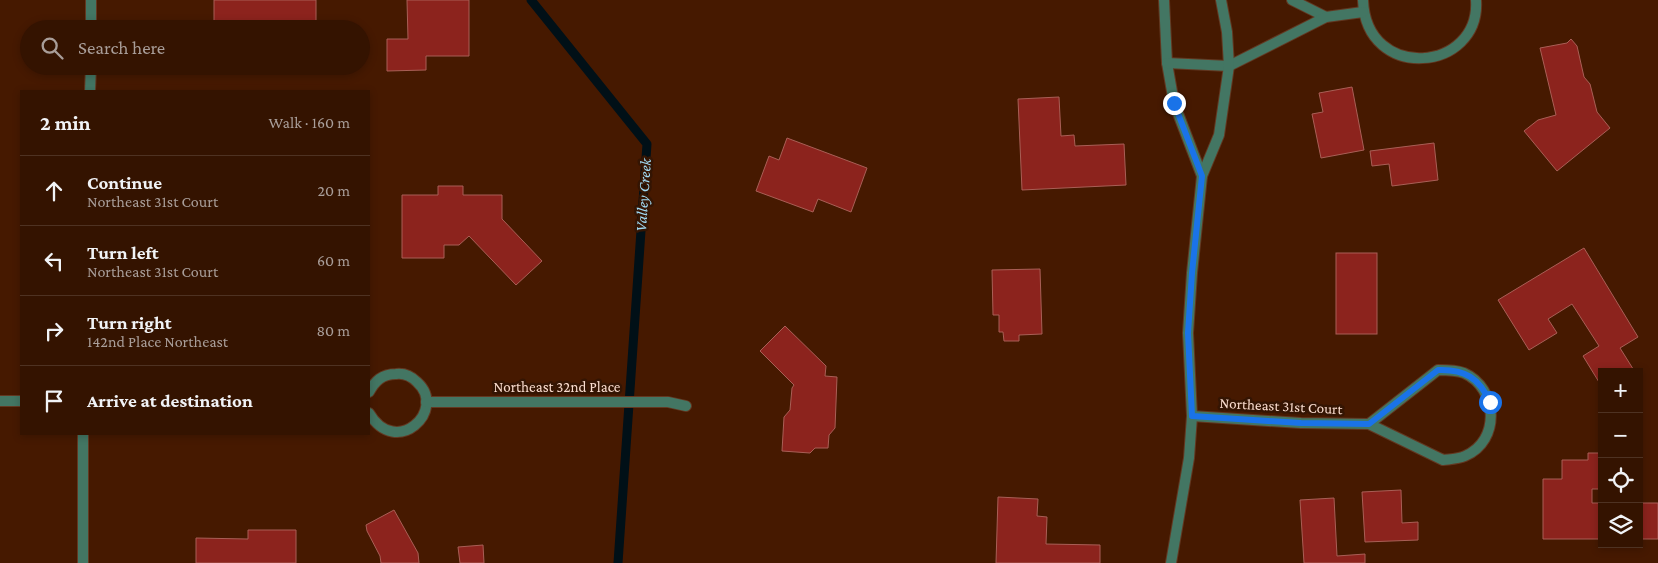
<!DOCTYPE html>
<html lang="en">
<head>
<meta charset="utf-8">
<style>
	:root { --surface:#341300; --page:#3c1c0a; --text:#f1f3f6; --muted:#a99e99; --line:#4e3222 }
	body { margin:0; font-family:"Crimson Pro",serif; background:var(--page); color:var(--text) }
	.controls { position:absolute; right:15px; bottom:15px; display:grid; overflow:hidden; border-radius:0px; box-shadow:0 2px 8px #0003 }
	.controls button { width:45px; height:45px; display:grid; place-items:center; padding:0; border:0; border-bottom:1px solid var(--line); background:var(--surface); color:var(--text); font:25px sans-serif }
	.stop { position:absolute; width:15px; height:15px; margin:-11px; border:4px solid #1a73e8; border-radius:50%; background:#fff }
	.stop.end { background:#1a73e8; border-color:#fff; box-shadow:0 1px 5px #0008 }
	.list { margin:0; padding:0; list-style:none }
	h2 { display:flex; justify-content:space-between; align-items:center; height:65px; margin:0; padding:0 20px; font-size:21px }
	h2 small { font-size:16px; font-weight:400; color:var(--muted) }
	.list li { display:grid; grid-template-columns:32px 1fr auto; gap:15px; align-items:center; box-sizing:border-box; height:70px; padding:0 20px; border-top:1px solid var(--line) }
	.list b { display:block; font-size:19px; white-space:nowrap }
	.list p { margin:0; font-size:16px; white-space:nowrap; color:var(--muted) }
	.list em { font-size:16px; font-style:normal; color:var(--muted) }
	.icon { flex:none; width:28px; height:28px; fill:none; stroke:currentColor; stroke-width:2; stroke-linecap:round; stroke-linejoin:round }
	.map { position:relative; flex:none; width:1658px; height:563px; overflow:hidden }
	.search { position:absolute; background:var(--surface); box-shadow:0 2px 8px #0003; left:20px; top:20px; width:350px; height:55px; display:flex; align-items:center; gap:12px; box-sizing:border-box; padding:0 18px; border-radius:28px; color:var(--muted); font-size:19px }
	.panel { position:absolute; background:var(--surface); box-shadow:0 2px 8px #0003; left:20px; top:90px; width:350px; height:345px; border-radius:0px }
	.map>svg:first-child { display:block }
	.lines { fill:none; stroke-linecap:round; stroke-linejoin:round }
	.stream { stroke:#011017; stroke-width:9 }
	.building { fill:#8c231d; stroke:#a95f56 }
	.minor-casing { stroke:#633821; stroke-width:12 }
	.tertiary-casing { stroke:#633821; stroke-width:12 }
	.minor { stroke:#437663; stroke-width:10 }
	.tertiary { stroke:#437663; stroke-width:10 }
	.route { stroke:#1a73e8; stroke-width:6 }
	.labels { text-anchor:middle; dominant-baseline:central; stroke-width:5; stroke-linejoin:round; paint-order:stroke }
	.street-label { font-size:15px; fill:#fadcce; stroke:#341503 }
	.water-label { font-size:16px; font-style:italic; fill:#a1daf4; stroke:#341503 }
</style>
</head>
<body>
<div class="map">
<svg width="1658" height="563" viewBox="0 0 1658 563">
	<rect width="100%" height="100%" fill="#461900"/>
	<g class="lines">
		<polyline class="stream" points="531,0 647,144 618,563"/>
	</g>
	<g class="building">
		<polygon points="214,0 316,0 316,26 265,26 265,29 214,29"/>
		<polygon points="407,0 469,0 469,56 426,56 426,70 387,71 387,39 408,39"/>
		<polygon points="1571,39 1577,46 1584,77 1590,84 1597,112 1610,128 1557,171 1524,131 1538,120 1556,115 1540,48 1567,43"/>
		<polygon points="1352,87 1364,150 1321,158 1312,114 1323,112 1319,93"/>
		<polygon points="1059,97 1061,136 1074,135 1075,146 1124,144 1126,185 1022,190 1018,99"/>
		<polygon points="787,138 867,168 851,212 818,199 813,212 756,191 769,156 779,160"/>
		<polygon points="1434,143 1438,180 1392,186 1389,164 1372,166 1370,151"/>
		<polygon points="438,186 463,186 463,195 502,195 502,219 542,261 516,285 469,236 459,245 444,245 444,258 402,258 402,195 438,195"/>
		<polygon points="1584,248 1638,337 1620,348 1635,372 1602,372 1602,387 1583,356 1599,346 1572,304 1548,319 1557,333 1529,350 1498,300"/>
		<rect x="1336" y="253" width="41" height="81"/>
		<polygon points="1040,269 1042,334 1019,335 1019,341 1004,341 1003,332 999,332 999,315 993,315 992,270"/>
		<polygon points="785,326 826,366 825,376 837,377 835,428 829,435 828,448 815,448 810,453 782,451 784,417 790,410 792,388 794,385 760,351"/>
		<polygon points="1588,453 1602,453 1602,489 1592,489 1592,503 1602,503 1602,539 1543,539 1543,479 1562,479 1562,460 1588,460"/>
		<polygon points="1401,490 1402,523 1418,522 1418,540 1365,542 1362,492"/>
		<polygon points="998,497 1038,499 1037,516 1047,517 1046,544 1100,545 1100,563 996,563"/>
		<polygon points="1334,498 1337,556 1365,554 1365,563 1304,563 1300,500"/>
		<rect x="1639" y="503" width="19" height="36"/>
		<polygon points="394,510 418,553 419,563 381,563 380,556 367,531 366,525"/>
		<polygon points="248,530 296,530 296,563 196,563 196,538 248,539"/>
		<polygon points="483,545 484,563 460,563 458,547"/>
	</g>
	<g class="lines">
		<g class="minor-casing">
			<g id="minor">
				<polyline points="1164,0 1167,63 1174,103 1202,176"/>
				<polyline points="1292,0 1326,17"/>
				<path d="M1363,0C1366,83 1481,72 1476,0"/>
				<polyline points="1167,63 1229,66 1326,17 1363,12"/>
				<path d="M369,392C375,381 382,374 396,374C404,373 411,376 417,382C448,410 396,459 369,413"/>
				<polyline points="0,401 21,401"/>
				<polyline points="426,402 668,402 686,406"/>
				<path d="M1192,416L1301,423L1369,424L1438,370C1447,370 1456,370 1464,373C1498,388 1501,441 1465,456C1458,459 1451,459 1443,460L1369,424"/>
				<polyline points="1171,563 1189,458 1192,416 1188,333 1192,273 1202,176 1219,135 1229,66 1227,32 1221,0"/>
			</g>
		</g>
		<g class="tertiary-casing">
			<g id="tertiary">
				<polyline points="91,29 91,0"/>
				<polyline points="90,91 91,66"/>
				<polyline points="83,563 83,434"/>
			</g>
		</g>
		<use href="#minor" class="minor"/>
		<use href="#tertiary" class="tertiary"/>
	</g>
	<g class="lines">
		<path class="route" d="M1174,103L1202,176L1192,273L1188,333L1192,416L1301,423L1369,424L1438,370C1465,369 1479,378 1490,402"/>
	</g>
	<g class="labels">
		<g class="street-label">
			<text x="557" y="387">Northeast 32nd Place</text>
			<text transform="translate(1281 406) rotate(3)">Northeast 31st Court</text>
		</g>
		<g class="water-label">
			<text transform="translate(643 195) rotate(-86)">Valley Creek</text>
		</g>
	</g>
</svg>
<div class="controls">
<button>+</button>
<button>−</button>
<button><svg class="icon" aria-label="locate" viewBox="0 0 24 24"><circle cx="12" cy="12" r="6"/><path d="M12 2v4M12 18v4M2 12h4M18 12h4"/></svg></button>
<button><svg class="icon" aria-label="layers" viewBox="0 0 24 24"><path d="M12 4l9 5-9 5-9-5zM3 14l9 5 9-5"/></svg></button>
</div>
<div class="stop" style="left:1490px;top:402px"></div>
<div class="stop end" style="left:1174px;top:103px"></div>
<div class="search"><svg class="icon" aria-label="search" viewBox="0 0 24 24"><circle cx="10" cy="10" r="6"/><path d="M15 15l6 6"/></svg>Search here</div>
<section class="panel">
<h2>2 min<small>Walk · 160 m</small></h2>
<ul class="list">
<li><svg class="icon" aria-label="ahead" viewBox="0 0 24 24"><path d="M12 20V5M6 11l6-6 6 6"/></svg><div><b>Continue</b><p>Northeast 31st Court</p></div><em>20 m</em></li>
<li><svg class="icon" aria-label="left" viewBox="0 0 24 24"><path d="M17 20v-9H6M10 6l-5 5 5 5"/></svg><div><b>Turn left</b><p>Northeast 31st Court</p></div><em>60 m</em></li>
<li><svg class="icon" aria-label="right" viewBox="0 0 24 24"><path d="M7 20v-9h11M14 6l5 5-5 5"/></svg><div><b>Turn right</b><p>142nd Place Northeast</p></div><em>80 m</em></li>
<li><svg class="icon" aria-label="arrive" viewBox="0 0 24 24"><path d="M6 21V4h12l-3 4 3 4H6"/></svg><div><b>Arrive at destination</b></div></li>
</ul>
</section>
</div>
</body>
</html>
